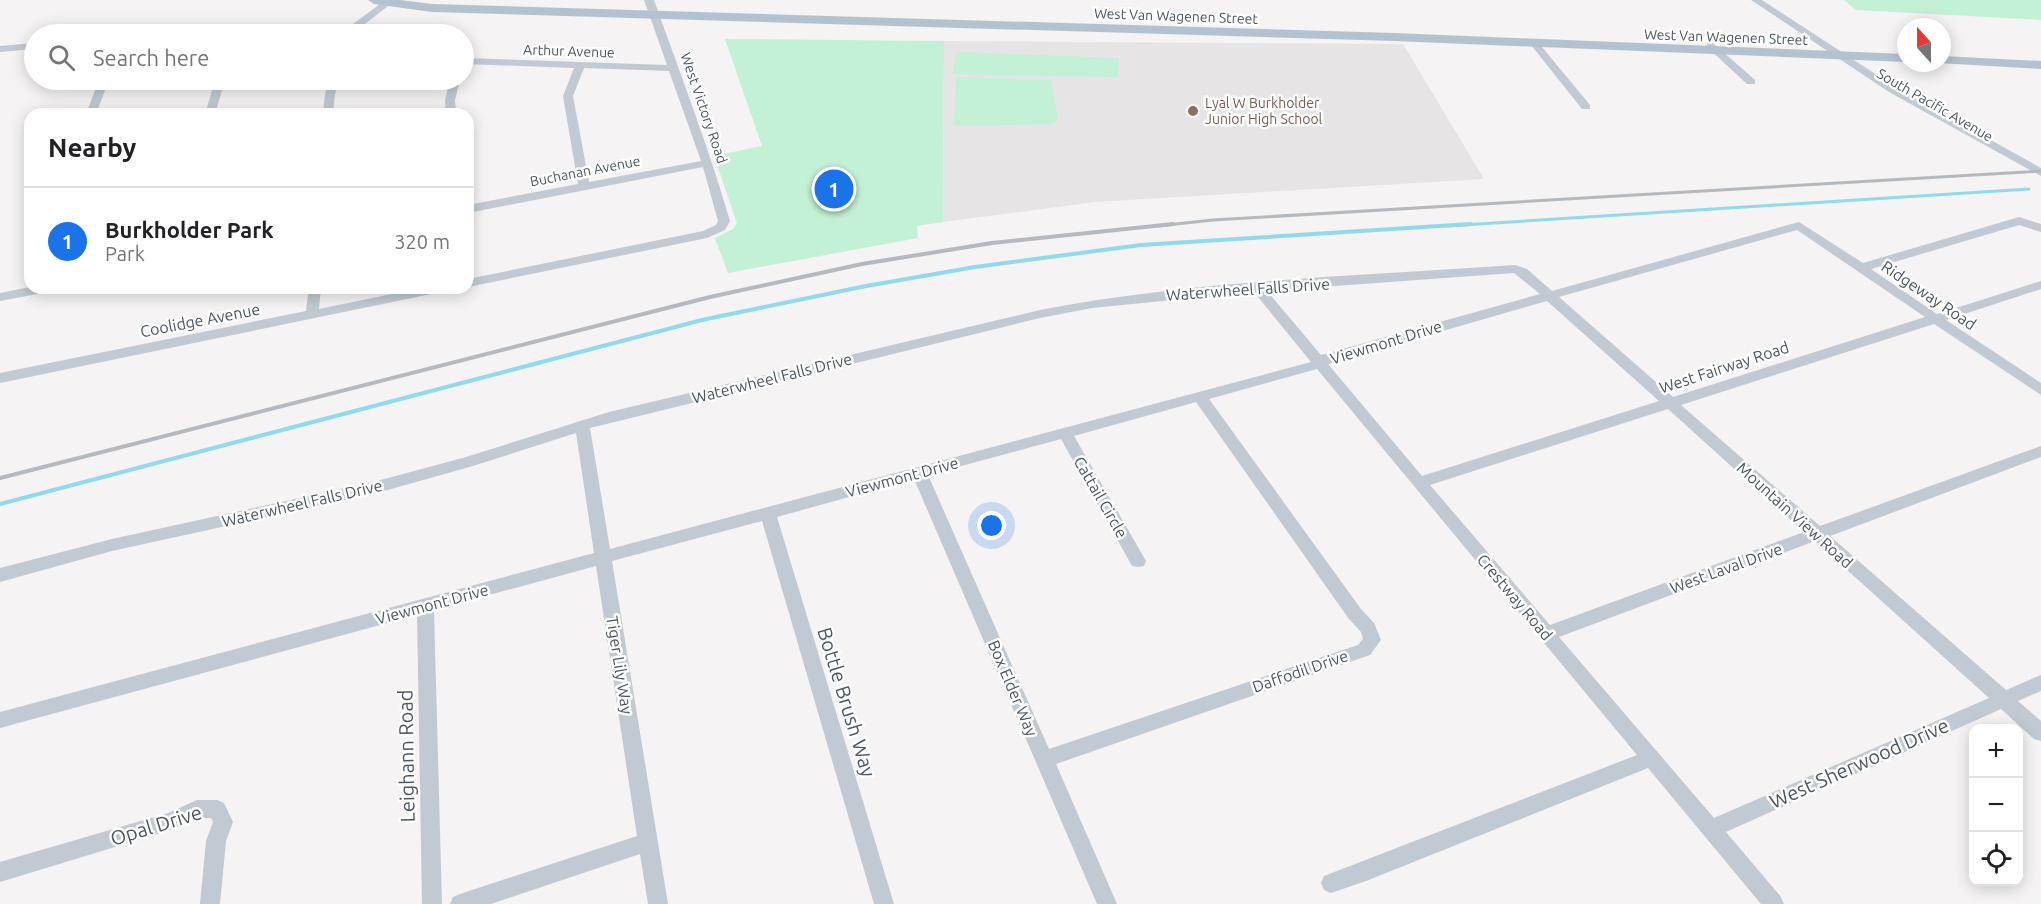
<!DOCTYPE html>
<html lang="en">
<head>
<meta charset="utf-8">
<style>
	:root { --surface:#fff; --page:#f2f2f2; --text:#202124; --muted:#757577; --line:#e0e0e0; --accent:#1a73e8 }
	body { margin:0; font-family:Ubuntu,sans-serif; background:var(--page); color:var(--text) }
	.controls { position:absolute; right:18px; bottom:18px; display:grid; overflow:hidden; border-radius:12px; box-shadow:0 3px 15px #0003 }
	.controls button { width:54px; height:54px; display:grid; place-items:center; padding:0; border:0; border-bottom:2px solid var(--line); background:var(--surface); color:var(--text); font:30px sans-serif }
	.compass { position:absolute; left:1897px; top:18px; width:54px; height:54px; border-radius:50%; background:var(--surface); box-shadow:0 3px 15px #0003; rotate:339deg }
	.you { position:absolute; left:992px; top:526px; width:21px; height:21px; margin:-15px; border:4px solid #fff; border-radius:50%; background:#1a73e8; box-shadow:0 0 0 9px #1a73e833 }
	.badge { display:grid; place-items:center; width:39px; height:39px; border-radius:50%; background:var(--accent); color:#fff; font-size:20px; font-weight:700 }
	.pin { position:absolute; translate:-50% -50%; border:3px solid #fff; box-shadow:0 2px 6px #0006 }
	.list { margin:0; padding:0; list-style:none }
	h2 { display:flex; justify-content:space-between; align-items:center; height:78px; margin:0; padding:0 24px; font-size:26px }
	h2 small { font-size:20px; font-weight:400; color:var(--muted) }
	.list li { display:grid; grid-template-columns:39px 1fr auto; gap:18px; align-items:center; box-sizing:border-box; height:108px; padding:0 24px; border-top:2px solid var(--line) }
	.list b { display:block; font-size:22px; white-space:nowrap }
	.list p { margin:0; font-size:20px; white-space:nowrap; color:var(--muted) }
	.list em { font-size:20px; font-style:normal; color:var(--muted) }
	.icon { flex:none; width:33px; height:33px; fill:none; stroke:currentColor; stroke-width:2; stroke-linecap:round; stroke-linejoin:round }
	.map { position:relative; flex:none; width:2041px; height:904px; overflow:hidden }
	.search { position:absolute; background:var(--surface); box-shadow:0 3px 15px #0003; left:24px; top:24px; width:450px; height:66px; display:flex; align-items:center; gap:15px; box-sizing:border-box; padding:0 21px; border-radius:33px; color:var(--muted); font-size:22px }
	.panel { position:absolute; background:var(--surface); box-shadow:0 3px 15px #0003; left:24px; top:108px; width:450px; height:186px; border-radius:18px }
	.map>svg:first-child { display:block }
	.education { fill:#e6e4e5 }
	.green { fill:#c3f1d5 }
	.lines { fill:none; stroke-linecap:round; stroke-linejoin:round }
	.stream-far1 { stroke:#90daee; stroke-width:3 }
	.stream { stroke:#90daee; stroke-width:4 }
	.minor { fill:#c1cad2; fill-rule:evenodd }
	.major { fill:#b3c2d1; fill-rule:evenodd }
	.rail-far1 { stroke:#b5b8bd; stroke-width:3 }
	.rail { stroke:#b5b8bd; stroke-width:4 }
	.education-dot { fill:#8d6e63; stroke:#fff; stroke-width:2 }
	.labels { text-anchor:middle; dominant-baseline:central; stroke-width:5; stroke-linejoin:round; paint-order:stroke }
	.far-street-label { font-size:14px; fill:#4a5661; stroke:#fff }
	.far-education-label { font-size:14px; fill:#785e54; stroke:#fff; text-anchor:start }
	.street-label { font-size:16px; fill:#4a5661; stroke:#fff }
	.near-street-label { font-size:20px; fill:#4a5661; stroke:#fff }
</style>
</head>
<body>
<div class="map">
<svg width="2041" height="904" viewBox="0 0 2041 904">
	<rect width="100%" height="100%" fill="#f5f3f3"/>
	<polygon class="education" points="944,41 1403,44 1484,179 1095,202 943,222"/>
	<g class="green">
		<polygon points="1844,0 2041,0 2041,20 1856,10"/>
		<polygon points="725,39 944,41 943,222 917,226 918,238 728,273 715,238 733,229 737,223 714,156 762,146"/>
		<polygon points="957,52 1119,58 1118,77 952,74"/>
		<polygon points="956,77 1051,80 1058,120 1051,124 954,126"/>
	</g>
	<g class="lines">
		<polyline class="stream-far1" points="1447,226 2029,189"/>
		<polyline class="stream" points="0,504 702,320 866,286 975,267 1141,245 1471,224"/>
		<g class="minor">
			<path d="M644,0H654C680,73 708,146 730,221L725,230L707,238L468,287V279L703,231L716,225L718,221L703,167L468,213V205L578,184L563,96L574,68L464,64V58L667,65ZM584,68L669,71L701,161L589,182L573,96Z"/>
			<polygon points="1751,0 1762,0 1897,88 2041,168 2041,176 1889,92"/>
			<polygon points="384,1 392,3 361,27 362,34 352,34 353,24"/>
			<polygon points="1531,41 1537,41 1590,105 1590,109 1582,109 1531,45"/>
			<polygon points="34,43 34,49 0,52 0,46"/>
			<polygon points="1707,43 1713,43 1755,80 1755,84 1747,84 1707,47"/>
			<polygon points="99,80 109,80 96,114 86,114"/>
			<polygon points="215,80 225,80 215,114 205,114"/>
			<polygon points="330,80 340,80 335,94 333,114 323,114 325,94"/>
			<polygon points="450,80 460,80 455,100 456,114 446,114 445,100"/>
			<path d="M2019,217L2041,224V232L2019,225L1871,269L1937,314L2041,281V289L1946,320L2041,383V395L1934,324L1681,405L1820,526L2041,446V457L1830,536L2006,690L2041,675V691L2018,701L2041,721V741L2034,739L2001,709L1726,832L1781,897L1784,904H1761L1648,768L1366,881L1331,893L1324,890L1321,883L1324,876L1637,755L1317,369L1209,399L1361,609L1374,623L1381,640L1370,655L1056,764L1117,904H1097L914,479L777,517L894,904H874L762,521L612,561L668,904H648L640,854L491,904H450L453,897L460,894L637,836L596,566L434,610L442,904H422L417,615L0,728V712L594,553L576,433L473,466L377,493L112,551L0,582V568L112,539L377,481L466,457L609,412L1040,310C1196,280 1357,276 1515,265L1527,269L1552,291L1799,222L1863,263ZM1797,230L1925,317L1673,397L1559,297ZM1514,273L1540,294L1321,355L1267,291ZM1254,292L1311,362L610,549L590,428L1040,318L1092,308ZM1547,301L1659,401L1422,476L1328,364ZM1196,402L1349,619L1361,632L1363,639L1358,645L1049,749L928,475L1061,439L1132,566L1138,567L1144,566L1146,561L1074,436ZM1668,409L1804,532L1550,625L1430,485ZM1815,541L1989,698L1714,818L1559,637Z"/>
			<polygon points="30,287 54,288 48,292 0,301 0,293"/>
			<polygon points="309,288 321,288 319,309 421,288 447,288 441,292 0,383 0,373 306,311"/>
			<polygon points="197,800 217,800 224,803 233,822 226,841 220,904 200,904 206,841 213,822 211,818 198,818 171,830 0,882 0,862 168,813"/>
		</g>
		<g class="major">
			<polygon points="368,0 400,0 432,4 1394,33 1906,54 1906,62 1394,41 432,12 374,4"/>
			<polygon points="1942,56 2041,61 2041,69 1938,63 1942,63"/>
		</g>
		<polyline class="rail-far1" points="1158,226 1213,220 2041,171"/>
		<polyline class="rail" points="0,478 710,297 862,264 992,243 1173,224"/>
	</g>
	<circle class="education-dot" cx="1193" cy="111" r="6"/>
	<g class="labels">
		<g class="far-street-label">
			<text transform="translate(1176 16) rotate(2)">West Van Wagenen Street</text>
			<text transform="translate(1726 37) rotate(2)">West Van Wagenen Street</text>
			<text transform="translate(569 51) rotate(2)">Arthur Avenue</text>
			<text transform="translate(1935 105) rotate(30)">South Pacific Avenue</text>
			<text transform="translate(704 108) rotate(71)">West Victory Road</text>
			<text transform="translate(585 171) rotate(-11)">Buchanan Avenue</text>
		</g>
		<g class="far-education-label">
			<text x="1205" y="103">Lyal W Burkholder<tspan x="1205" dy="16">Junior High School</tspan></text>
		</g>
		<g class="street-label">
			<text transform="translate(1248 289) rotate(-4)">Waterwheel Falls Drive</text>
			<text transform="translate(1929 295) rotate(34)">Ridgeway Road</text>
			<text transform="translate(200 320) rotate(-11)">Coolidge Avenue</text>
			<text transform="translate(1386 342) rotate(-17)">Viewmont Drive</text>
			<text transform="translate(1724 367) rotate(-18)">West Fairway Road</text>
			<text transform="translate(772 378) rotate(-14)">Waterwheel Falls Drive</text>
			<text transform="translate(902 477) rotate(-15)">Viewmont Drive</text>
			<text transform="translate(1101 497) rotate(60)">Cattail Circle</text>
			<text transform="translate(302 503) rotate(-13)">Waterwheel Falls Drive</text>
			<text transform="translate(1795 515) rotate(42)">Mountain View Road</text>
			<text transform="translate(1726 568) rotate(-20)">West Laval Drive</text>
			<text transform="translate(1515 597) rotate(50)">Crestway Road</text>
			<text transform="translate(432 604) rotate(-15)">Viewmont Drive</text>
			<text transform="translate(620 665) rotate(81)">Tiger Lily Way</text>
			<text transform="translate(1300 671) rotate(-19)">Daffodil Drive</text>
			<text transform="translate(1013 688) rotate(67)">Box Elder Way</text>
		</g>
		<g class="near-street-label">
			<text transform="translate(847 702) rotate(73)">Bottle Brush Way</text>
			<text transform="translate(406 756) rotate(-91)">Leighann Road</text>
			<text transform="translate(1859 763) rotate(-24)">West Sherwood Drive</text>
			<text transform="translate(156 825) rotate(-17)">Opal Drive</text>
		</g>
	</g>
</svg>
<div class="controls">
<button>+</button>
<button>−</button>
<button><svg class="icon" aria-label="locate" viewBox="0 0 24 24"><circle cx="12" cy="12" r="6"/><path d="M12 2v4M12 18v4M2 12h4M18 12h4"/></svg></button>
</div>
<svg class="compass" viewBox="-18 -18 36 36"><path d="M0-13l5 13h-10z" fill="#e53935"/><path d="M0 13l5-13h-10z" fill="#757577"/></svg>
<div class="you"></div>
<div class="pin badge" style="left:834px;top:189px">1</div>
<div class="search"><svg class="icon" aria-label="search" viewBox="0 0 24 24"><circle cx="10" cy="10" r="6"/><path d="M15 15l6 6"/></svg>Search here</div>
<section class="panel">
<h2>Nearby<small></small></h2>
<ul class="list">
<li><span class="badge">1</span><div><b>Burkholder Park</b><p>Park</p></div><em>320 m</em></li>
</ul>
</section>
</div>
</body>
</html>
